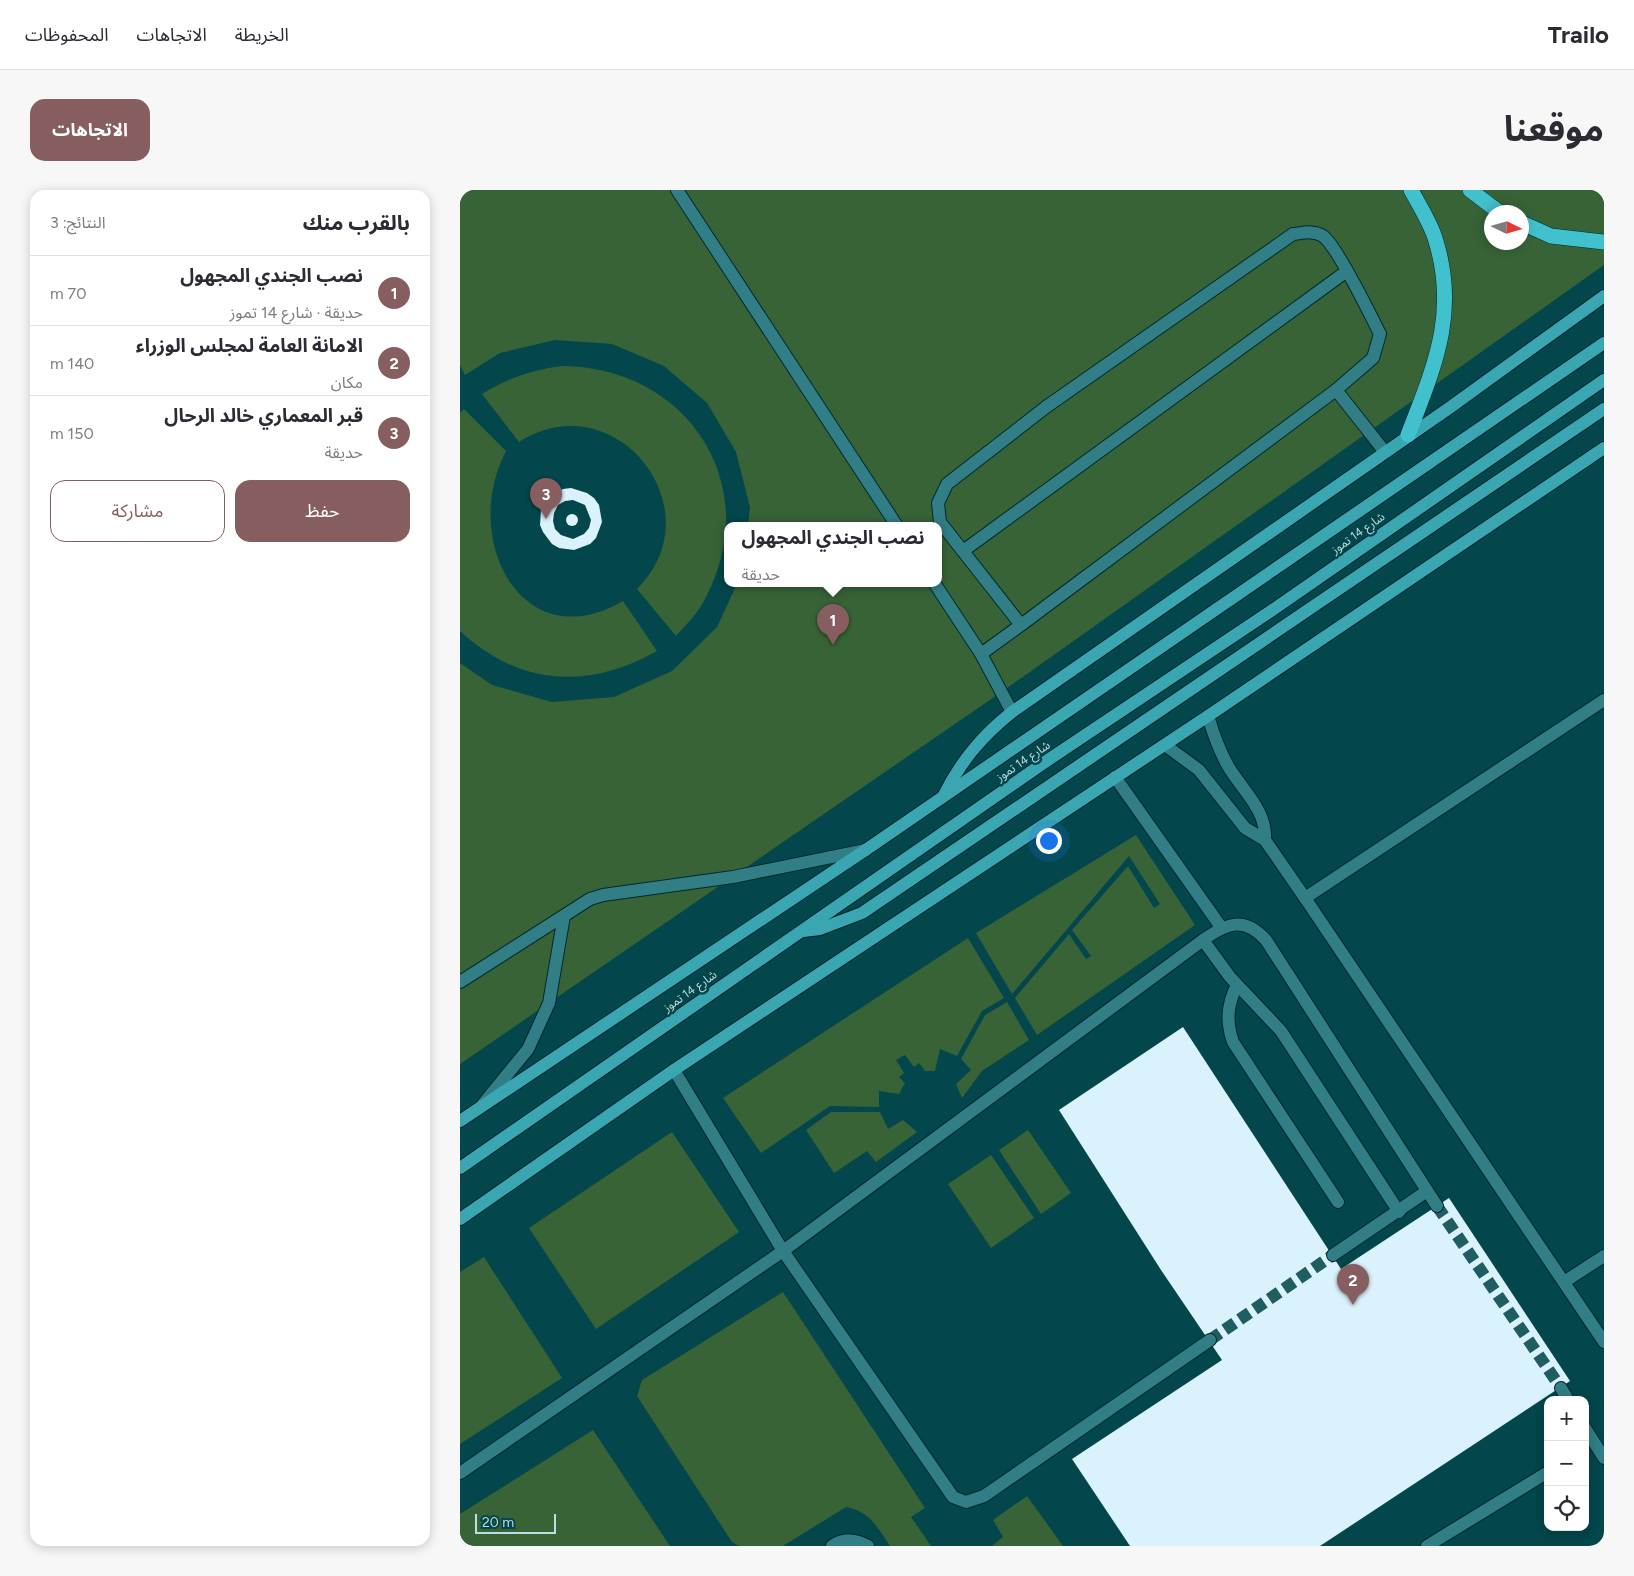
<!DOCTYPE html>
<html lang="ar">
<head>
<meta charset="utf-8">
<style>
	:root { --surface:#fff; --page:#f7f7f7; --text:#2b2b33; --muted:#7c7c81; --line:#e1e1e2; --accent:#865e60 }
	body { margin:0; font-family:Figtree,"Noto Sans Arabic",sans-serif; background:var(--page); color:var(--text); direction:rtl }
	.controls { position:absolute; right:15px; bottom:15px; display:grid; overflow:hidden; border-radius:10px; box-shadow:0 2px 12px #0003 }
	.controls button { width:45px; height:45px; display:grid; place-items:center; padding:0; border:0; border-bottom:1px solid var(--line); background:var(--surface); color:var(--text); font:25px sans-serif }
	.compass { position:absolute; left:1024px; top:15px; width:45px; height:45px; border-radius:50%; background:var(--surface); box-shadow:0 2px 12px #0003; rotate:95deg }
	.scale { position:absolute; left:15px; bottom:12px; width:81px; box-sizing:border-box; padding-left:5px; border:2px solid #bbdee2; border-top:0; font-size:14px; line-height:18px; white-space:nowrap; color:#bbdee2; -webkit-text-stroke:4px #03464b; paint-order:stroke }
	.you { position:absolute; left:588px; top:650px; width:18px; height:18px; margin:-12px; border:4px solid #fff; border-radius:50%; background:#1a73e8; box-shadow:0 0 0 8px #1a73e833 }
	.badge { display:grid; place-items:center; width:32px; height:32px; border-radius:50%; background:var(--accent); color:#fff; font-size:16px; font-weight:700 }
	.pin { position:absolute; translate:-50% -41px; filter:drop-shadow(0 1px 2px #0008) }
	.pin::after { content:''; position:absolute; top:26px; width:18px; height:15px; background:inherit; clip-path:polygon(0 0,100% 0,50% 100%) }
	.popup { position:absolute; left:264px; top:332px; width:218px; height:65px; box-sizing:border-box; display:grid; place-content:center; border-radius:10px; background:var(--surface); filter:drop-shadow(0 1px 4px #0005); font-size:16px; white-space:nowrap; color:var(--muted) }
	.popup b { font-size:19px; color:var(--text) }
	.popup::after { content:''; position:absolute; left:50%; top:100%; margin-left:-10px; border:10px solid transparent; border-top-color:var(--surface) }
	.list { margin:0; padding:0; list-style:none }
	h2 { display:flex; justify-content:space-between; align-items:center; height:65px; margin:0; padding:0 20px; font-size:21px }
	h2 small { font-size:16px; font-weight:400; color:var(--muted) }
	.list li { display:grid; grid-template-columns:32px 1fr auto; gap:15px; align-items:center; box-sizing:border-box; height:70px; padding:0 20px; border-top:1px solid var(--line) }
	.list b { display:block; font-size:19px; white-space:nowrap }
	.list p { margin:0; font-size:16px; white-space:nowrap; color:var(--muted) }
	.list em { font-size:16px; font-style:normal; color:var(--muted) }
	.actions { display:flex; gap:10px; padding:15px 20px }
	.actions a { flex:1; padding:11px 0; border:1px solid var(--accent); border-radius:15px; text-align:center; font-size:18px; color:var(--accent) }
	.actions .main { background:var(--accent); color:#fff }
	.icon { flex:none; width:28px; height:28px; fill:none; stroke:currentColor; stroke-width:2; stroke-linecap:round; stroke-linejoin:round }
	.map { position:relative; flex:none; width:1144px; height:1356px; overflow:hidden; direction:ltr; border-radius:15px }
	header { display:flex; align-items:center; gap:30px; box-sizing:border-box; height:70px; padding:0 25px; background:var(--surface); border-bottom:1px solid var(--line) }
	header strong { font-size:24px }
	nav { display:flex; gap:28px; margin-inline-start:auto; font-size:18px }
	.intro { display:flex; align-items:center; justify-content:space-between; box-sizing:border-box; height:120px; padding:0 30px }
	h1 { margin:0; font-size:35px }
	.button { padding:12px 22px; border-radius:15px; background:var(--accent); color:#fff; font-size:18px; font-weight:700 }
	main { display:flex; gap:30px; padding:0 30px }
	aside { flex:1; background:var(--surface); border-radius:15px; box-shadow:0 2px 12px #0003 }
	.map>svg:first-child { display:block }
	.green { fill:#376337; fill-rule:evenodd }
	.building { fill:#daf2fc; fill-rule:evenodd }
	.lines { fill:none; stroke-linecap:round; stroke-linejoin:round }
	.minor-tunnel { stroke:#1f5d62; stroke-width:12; stroke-dasharray:12 6; stroke-linecap:butt }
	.minor-casing { stroke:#002a2e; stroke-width:14 }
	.major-casing { stroke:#002a2e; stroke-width:14 }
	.highway-casing { stroke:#002a2e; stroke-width:16 }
	.minor { stroke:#317e86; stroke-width:12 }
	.major { stroke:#3aa6b1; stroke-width:12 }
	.highway { stroke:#40c1cd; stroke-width:15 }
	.labels { text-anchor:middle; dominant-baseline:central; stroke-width:5; stroke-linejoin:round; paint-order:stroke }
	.street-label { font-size:12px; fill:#bbdee2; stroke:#03464b }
</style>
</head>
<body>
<header>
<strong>Trailo</strong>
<nav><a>الخريطة</a><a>الاتجاهات</a><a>المحفوظات</a></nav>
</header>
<div class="intro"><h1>موقعنا</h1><a class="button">الاتجاهات</a></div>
<main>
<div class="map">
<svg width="1144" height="1356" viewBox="0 0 1144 1356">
	<rect width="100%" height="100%" fill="#03464b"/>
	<g class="green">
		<path d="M0,0H1144V75L540,503L0,874V473L32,495L92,512L154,507L212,481L257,437L277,394H478V336H288L290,317L276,262L247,213L204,176L152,154L95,150L40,163L5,185L0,175ZM1032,22H1062V52H1032Z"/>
		<path d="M102,176C227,177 305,294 246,407C239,422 227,434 216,446L177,399C257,319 155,191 59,252L22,204C48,188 72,180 102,176Z"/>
		<path d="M4,219L46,261C0,349 62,470 163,411L197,461C128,500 59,496 0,441V223Z"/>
		<polygon points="676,645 735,735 577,845 555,808 609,744 626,769 631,766 612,740 668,676 694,718 700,714 669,666 552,804 516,743"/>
		<polygon points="508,748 544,808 522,821 497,866 480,859 475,881 465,881 459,873 454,877 445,865 436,870 444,883 439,887 445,893 439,904 419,901 419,917 370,916 301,963 263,908"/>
		<polygon points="547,812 569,850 522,881 502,908 496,894 511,880 501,869 525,825"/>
		<polygon points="371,922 420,922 428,939 443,930 457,942 416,972 407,961 374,983 346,940"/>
		<polygon points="568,940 611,1003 581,1024 539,960"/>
		<polygon points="212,942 279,1042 136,1139 69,1038"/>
		<polygon points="531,965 574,1028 531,1058 488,994"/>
		<polygon points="24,1067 102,1188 0,1254 0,1082"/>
		<path d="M323,1102L465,1318L451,1327L471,1356H430C416,1336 411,1322 386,1317L323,1356H279L272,1352L177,1206L182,1190Z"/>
		<polygon points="133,1240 210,1356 0,1356 0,1324"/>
		<polygon points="567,1306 603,1356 532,1356 543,1347 533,1330"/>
	</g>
	<g class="building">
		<path d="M111,298L127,303L134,308L139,315L142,332L136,348L130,354L114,360L99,358L92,354L83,342L80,335L81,320L89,307L103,299ZM113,310L125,315L131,330L129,338L124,344L113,349L101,345L95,339L93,331L94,323L98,315L105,311Z"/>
		<circle cx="112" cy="330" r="6"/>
		<polygon points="723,837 881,1079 989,1008 1110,1191 860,1356 670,1356 612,1269 762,1170 701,1080 599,920"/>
	</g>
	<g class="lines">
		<g class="minor-tunnel">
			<polyline points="977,1016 1101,1198"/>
			<polyline points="750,1150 873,1065"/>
		</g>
		<g class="minor-casing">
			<g id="minor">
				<polyline points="217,0 437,336"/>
				<polyline points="876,200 925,262"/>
				<polyline points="503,361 887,81"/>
				<polyline points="475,394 521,464 552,522"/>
				<path d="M521,464L561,435L876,200L913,168L920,144C911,126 877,56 863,46C854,40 843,43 833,44L586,217L487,294L478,313L480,332L561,435"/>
				<path d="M748,526C753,543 759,560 768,576C782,600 807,620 805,650"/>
				<polyline points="705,555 739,580 785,638 805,650 845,708 1144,510"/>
				<polyline points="655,587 761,737"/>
				<polyline points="845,708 1144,1152"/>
				<polyline points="743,750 770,787 821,841 939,1022"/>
				<polyline points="0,792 130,709 143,705 273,687 406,660"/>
				<path d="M777,795C767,815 766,832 773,852L878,1012"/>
				<polyline points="214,880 323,1061 493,1307 506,1312 524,1306 750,1150"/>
				<polyline points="23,914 68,859 89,813 104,726"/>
				<polyline points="873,1065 967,1001"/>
				<polyline points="1104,1092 1144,1066"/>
				<polyline points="1101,1198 1108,1210"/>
				<polyline points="1125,1238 1144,1268"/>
				<path d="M0,1283L323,1061L743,750C767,733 784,726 806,750L977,1016"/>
				<path d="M372,1356C383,1348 396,1349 408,1356"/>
				<polyline points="967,1356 1088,1282"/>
			</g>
		</g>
		<g class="major-casing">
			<g id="major">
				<path d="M484,605C501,571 522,546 552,522L992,216L1144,106"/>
				<polyline points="343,741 360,739 402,723 1144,219"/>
				<polyline points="0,931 407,659 1144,153"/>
				<polyline points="0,978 585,572 811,421 1144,190"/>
				<polyline points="0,1029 214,880 748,526 1144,258"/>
			</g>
		</g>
		<g class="highway-casing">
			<g id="highway">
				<polyline points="1010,0 1039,22"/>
				<polyline points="1062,33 1091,46 1144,52"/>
				<path d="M948,245C974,177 999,123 975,48C970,32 959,15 951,0"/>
			</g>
		</g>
		<use href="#minor" class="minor"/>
		<use href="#major" class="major"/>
		<use href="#highway" class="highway"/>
	</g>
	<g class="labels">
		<g class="street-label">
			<text transform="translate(898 343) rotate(-35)">شارع 14 تموز</text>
			<text transform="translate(563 571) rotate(-34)">شارع 14 تموز</text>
			<text transform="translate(230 801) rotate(-35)">شارع 14 تموز</text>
		</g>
	</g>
</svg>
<div class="controls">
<button>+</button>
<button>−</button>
<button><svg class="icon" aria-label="locate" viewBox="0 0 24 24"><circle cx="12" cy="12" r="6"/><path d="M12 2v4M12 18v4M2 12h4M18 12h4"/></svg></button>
</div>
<svg class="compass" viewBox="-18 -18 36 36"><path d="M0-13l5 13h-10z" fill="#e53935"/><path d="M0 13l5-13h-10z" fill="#7c7c81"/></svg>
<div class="scale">20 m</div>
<div class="you"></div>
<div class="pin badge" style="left:373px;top:455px">1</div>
<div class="popup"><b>نصب الجندي المجهول</b>حديقة</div>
<div class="pin badge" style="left:893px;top:1115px">2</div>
<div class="pin badge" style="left:86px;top:329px">3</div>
</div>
<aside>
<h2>بالقرب منك<small>النتائج: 3</small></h2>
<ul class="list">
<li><span class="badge">1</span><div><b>نصب الجندي المجهول</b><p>حديقة · شارع 14 تموز</p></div><em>70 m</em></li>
<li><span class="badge">2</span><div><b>الامانة العامة لمجلس الوزراء</b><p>مكان</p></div><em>140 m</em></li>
<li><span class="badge">3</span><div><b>قبر المعماري خالد الرحال</b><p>حديقة</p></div><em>150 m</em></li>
</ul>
<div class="actions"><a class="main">حفظ</a><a>مشاركة</a></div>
</aside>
</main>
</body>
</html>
